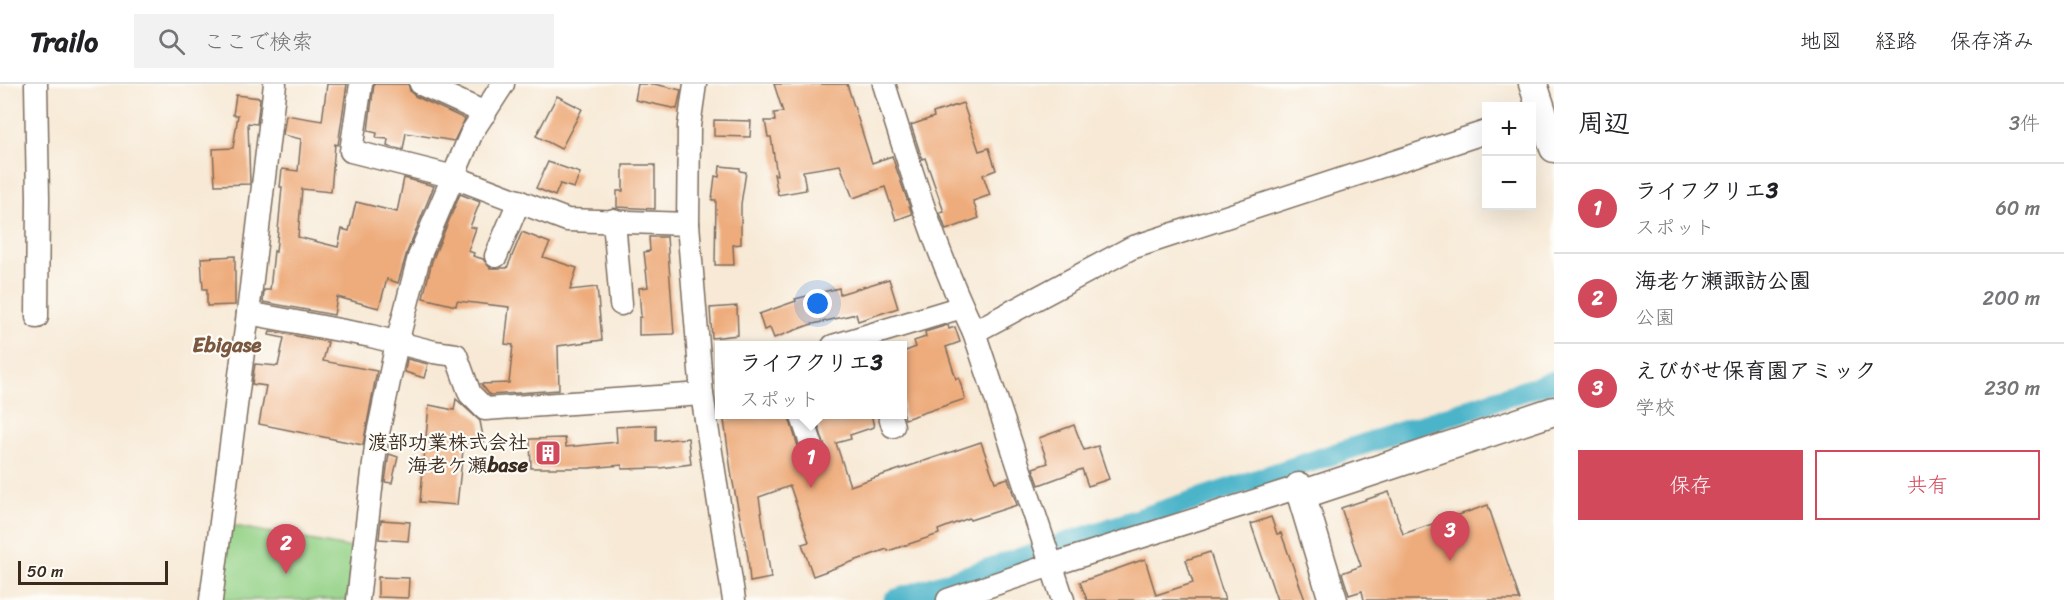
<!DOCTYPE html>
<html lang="ja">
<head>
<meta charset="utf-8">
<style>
	:root { --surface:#fff; --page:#f2f2f2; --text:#202124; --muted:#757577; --line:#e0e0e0; --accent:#d1495b }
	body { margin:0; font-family:Sriracha,"Klee One",sans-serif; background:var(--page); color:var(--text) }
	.controls { position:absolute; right:18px; top:18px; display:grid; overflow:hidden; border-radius:0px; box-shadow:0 6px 24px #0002 }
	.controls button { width:54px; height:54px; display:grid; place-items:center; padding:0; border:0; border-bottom:2px solid var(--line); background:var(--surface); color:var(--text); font:30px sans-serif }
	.scale { position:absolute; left:18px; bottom:15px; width:150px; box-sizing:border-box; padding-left:6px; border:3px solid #3b2a1e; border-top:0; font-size:16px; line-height:21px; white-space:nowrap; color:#3b2a1e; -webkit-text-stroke:4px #fdfcf7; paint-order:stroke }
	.you { position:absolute; left:818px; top:220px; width:21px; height:21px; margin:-15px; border:4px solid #fff; border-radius:50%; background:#1a73e8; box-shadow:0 0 0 9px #1a73e833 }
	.badge { display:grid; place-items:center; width:39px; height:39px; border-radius:50%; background:var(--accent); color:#fff; font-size:20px; font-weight:700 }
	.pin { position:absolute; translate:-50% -50px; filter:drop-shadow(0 2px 3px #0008) }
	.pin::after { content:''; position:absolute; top:32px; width:21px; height:18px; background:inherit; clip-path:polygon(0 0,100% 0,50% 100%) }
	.popup { position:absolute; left:715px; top:257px; width:192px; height:78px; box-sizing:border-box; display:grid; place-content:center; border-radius:0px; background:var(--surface); filter:drop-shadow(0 2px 4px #0005); font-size:20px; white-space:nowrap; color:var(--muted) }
	.popup b { font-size:22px; color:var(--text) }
	.popup::after { content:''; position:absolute; left:50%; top:100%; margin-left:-12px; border:12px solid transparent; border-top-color:var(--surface) }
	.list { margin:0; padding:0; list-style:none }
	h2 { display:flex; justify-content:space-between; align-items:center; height:78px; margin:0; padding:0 24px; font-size:26px }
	h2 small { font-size:20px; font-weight:400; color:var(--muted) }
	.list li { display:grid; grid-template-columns:39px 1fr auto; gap:18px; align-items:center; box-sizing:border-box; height:90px; padding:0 24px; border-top:2px solid var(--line) }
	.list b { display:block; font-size:22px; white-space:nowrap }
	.list p { margin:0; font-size:20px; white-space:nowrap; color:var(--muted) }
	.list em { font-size:20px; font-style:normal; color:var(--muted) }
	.actions { display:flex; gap:12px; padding:18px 24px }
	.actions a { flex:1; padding:14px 0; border:2px solid var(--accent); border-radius:0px; text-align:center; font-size:21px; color:var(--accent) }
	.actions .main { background:var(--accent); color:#fff }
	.icon { flex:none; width:33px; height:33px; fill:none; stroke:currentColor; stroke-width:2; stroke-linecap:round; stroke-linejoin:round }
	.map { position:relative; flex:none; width:1554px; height:516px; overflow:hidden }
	header { display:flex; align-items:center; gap:36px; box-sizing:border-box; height:84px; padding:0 30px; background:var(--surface); border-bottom:2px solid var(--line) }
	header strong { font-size:28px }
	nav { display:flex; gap:33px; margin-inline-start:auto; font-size:21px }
	.search { width:420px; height:54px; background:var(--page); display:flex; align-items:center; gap:15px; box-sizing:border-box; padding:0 21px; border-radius:0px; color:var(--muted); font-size:22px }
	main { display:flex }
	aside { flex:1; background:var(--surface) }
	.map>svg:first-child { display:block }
	.green { fill:#94d287; stroke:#687e52; stroke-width:1.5 }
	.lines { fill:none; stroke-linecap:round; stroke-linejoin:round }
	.canal { stroke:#4bb4c9; stroke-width:21 }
	.building { fill:#eeac7c }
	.minor-casing { stroke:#7d6d5e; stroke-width:25 }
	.tertiary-casing { stroke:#7d6d5e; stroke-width:31 }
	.minor { stroke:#fff; stroke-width:22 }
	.tertiary { stroke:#fff; stroke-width:28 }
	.labels { text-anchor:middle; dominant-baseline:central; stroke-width:4.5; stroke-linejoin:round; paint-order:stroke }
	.poi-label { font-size:20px; font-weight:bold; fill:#3b2a1e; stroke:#fdfcf7; text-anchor:end }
	.neighbourhood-label { font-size:21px; font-weight:bold; fill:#7a583f; stroke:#fdfcf7 }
</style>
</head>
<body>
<header>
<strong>Trailo</strong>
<div class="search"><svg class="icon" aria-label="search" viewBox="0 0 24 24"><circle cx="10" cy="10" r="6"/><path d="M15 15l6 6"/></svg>ここで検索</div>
<nav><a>地図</a><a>経路</a><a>保存済み</a></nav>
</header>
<main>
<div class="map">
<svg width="1554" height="516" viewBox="0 0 1554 516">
	<rect width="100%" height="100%" fill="#fdfcf7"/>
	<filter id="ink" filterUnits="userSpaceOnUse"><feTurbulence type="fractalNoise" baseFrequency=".0167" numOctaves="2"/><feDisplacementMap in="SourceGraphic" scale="12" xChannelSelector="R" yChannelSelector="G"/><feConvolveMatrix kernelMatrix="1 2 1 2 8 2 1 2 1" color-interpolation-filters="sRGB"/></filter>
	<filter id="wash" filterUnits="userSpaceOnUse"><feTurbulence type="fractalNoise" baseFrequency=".008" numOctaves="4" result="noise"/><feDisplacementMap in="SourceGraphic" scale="24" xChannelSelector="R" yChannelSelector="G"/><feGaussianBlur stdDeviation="1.35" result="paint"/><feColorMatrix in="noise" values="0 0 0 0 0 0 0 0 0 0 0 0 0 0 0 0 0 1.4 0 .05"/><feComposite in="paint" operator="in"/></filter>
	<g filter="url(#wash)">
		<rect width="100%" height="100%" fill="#f7e9d5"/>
		<polygon class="green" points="229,441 353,464 348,516 219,516"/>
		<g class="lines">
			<polyline class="canal" points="894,516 1554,297"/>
		</g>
		<g id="blocks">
			<g class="building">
				<polygon points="327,0 347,0 338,61 335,60 331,108 302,105 298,153 338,163 342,145 349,147 356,118 397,128 404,94 434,102 407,168 398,199 387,195 379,224 337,213 334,231 263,218 264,206 270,206 274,167 276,168 282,103 280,103 282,85 298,87 301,55 283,51 286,31 322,37"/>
				<polygon points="374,0 408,0 410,7 415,12 465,35 454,57 406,49 403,66 387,62 388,55 376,54 377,49 368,47"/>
				<polygon points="638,0 654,0 681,6 677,25 635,16"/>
				<polygon points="774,0 847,0 872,79 892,72 912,130 896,136 885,103 853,114 840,81 803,87 806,106 778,111 774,90 777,91 771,53 768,53 765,37 775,37 774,29 783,28"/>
				<polygon points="236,11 260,14 257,40 248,39 250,100 215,101 213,65 233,64 238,31 233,31"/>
				<polygon points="557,12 582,25 561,65 536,52"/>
				<polygon points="963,19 979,67 989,64 996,86 983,91 990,111 973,117 979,134 946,146 940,129 944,128 925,74 922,75 911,41 934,33 933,29"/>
				<polygon points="714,36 751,37 750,53 714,52"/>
				<polygon points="548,78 580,89 574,104 560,100 555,112 536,104"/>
				<polygon points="623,81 655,81 655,125 617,123 617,107 623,107"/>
				<polygon points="720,82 740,84 740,87 746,88 741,120 741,160 733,161 734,181 715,181 716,116 712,116 715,92 719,93"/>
				<polygon points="460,110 480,118 470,143 476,144 468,167 474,169 473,172 483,175 490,184 507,184 522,148 550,159 543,173 577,184 570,206 597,203 602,256 558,262 559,306 490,311 481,300 509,299 513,261 505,260 509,223 457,217 456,222 423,214 432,177"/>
				<polygon points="649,153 667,153 674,250 639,251 639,233 641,233 639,204 648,203 644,168 650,167"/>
				<polygon points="235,172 235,221 207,222 207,205 203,205 201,174"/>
				<polygon points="889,195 898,224 858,237 856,230 809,241 774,254 770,244 764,246 759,230 796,217 795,215 839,204 840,210"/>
				<polygon points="737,222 738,251 712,254 710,224"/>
				<polygon points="948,241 949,245 955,243 960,258 946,263 956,295 959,294 965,315 905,335 903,328 903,268 916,263 914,257 926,253 925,248"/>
				<polygon points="270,247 328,258 323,277 377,287 363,361 259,340 266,302 252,300 255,280 278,282 284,254 269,251"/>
				<polygon points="407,275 428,280 424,294 405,288"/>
				<polygon points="456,315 480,337 484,358 473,355 473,359 464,357 457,421 420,418 429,321 454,326"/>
				<polygon points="756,330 788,330 800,369 805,375 811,378 817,378 823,374 826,367 815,330 871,330 874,343 850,351 851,355 836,359 850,402 981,358 995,398 1008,394 1017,421 970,436 969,434 938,446 939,450 888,467 887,465 813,492 802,460 809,458 790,402 759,413 771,494 750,498 748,473 732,394 724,336"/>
				<polygon points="656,341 656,357 688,354 691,380 660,384 622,385 622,381 589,384 531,384 530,355 565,354 566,363 617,358 616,343"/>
				<polygon points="1074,341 1084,366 1098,362 1109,395 1088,402 1082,385 1039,401 1033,384 1048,379 1039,354"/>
				<polygon points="389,370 398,373 392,399 385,398"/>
				<polygon points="1389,408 1403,450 1488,421 1520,516 1364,516 1362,507 1349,511 1342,489 1361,482 1341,424"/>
				<polygon points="1271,433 1277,450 1281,449 1305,516 1277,516 1251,440"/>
				<polygon points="381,436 410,438 408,457 379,455"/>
				<polygon points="1210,468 1225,516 1087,516 1080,498 1145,475 1156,511 1193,499 1186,476"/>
				<polygon points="378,493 409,494 408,514 378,513"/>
			</g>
		</g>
	</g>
	<g filter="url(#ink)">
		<use href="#blocks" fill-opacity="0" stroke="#7d6d5e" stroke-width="1.5"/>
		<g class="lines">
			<g class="minor-casing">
				<g id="minor">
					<polyline points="36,0 38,114 37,233"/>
					<polyline points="361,0 351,67 454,93 567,136 688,140"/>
					<polyline points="421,0 485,29"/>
					<polyline points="695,0 689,42 688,140 702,310 734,516"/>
					<path d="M884,0C910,84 936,169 974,248L1063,516"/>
					<polyline points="614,136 621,220"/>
					<polyline points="496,172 519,117"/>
					<polyline points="248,229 371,252 434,268 456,271 470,310 485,325 702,310"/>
					<polyline points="974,248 1131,164 1486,48"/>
					<polyline points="833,262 962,223"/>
					<polyline points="801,330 813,365"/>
					<polyline points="889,330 893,342"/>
					<polyline points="211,516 248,229 275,0"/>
					<polyline points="358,516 377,354 397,259 419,173 472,48 503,0"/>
					<polyline points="948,516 1051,481 1299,403"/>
				</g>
			</g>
			<g class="tertiary-casing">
				<g id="tertiary">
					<polyline points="1533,0 1554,64"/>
					<polyline points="1299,403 1333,516"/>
					<polyline points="1301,411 1554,327"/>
				</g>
			</g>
			<use href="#minor" class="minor"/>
			<use href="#tertiary" class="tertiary"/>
		</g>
	</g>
	<defs>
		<g id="building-square" transform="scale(1.35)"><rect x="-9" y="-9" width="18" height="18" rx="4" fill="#d1495b" stroke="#fdfcf7"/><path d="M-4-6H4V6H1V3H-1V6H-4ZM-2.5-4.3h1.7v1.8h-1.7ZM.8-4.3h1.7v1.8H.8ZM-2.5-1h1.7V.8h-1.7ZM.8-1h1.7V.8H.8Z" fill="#fff"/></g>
	</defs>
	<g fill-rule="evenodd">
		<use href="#building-square" x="548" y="369"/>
	</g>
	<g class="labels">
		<g class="poi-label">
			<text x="528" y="358">渡部功業株式会社<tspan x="528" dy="23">海老ケ瀬base</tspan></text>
		</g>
		<g class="neighbourhood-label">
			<text x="227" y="261">Ebigase</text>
		</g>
	</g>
</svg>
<div class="controls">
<button>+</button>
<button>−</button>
</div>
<div class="scale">50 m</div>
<div class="you"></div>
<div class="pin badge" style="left:811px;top:404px">1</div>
<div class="popup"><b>ライフクリエ3</b>スポット</div>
<div class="pin badge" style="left:286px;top:490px">2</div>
<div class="pin badge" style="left:1450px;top:477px">3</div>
</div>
<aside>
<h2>周辺<small>3件</small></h2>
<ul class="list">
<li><span class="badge">1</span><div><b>ライフクリエ3</b><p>スポット</p></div><em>60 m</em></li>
<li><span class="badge">2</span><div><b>海老ケ瀬諏訪公園</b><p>公園</p></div><em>200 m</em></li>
<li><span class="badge">3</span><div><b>えびがせ保育園アミック</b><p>学校</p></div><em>230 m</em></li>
</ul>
<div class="actions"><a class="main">保存</a><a>共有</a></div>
</aside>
</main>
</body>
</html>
